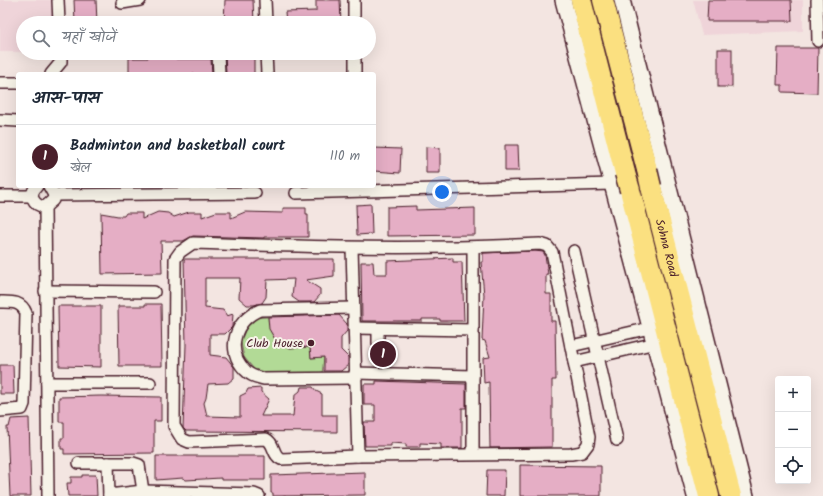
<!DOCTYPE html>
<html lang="hi">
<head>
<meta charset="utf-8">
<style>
	:root { --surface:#fff; --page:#f6f6f7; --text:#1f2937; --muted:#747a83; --line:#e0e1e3; --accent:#4a1f2b }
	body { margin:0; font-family:Kalam,"Playpen Sans Deva",sans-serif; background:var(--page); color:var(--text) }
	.controls { position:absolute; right:12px; bottom:12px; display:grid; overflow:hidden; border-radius:4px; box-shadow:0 4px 16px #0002 }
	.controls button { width:36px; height:36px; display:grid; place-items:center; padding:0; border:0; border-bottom:1px solid var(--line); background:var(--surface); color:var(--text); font:20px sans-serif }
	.you { position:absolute; left:442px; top:192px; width:14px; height:14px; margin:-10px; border:3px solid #fff; border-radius:50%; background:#1a73e8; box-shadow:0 0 0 6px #1a73e833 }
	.badge { display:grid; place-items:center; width:26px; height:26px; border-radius:50%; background:var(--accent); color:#fff; font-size:13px; font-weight:700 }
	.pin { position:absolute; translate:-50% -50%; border:2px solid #fff; box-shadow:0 1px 4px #0006 }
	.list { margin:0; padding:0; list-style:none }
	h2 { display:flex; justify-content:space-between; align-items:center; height:52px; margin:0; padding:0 16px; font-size:17px }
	h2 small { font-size:13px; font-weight:400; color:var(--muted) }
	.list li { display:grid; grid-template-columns:26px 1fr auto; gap:12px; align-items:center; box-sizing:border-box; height:64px; padding:0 16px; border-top:1px solid var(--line) }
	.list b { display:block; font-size:15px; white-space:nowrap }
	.list p { margin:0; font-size:13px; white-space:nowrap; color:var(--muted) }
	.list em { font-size:13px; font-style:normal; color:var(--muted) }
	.icon { flex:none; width:22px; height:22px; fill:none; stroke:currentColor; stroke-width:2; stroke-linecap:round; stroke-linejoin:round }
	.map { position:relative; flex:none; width:823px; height:496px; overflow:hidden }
	.search { position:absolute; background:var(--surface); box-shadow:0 4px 16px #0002; left:16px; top:16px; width:360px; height:44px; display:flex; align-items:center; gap:10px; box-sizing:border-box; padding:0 14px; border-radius:22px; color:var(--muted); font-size:15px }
	.panel { position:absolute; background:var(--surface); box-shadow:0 4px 16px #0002; left:16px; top:72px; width:360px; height:116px; border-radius:4px }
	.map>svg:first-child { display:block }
	.built { fill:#efd4d9 }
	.green { fill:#b2da96; stroke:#7e7c60 }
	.building { fill:#e5aec5; stroke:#4a1f2b }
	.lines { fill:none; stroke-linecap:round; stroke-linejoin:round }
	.street-casing { stroke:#4a1f2b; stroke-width:14 }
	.secondary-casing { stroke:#4a1f2b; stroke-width:18 }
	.highway-casing { stroke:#4a1f2b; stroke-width:23 }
	.street { stroke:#f7f3e8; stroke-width:11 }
	.secondary { stroke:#f7f3e8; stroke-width:15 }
	.highway { stroke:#fbe080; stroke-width:20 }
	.highway-bridge-casing { stroke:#4a1f2b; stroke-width:23; stroke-linecap:butt }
	.highway-bridge { stroke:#fbe080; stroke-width:20 }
	.poi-dot { fill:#4a1f2b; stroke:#f7f3e8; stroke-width:1.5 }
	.labels { text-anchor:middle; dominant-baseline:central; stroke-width:4; stroke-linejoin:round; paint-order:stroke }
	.street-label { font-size:12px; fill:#4a1f2b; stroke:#f7f3e8 }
	.poi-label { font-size:12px; fill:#4a1f2b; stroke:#f7f3e8; text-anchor:end }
</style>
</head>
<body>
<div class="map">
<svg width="823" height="496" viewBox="0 0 823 496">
	<rect width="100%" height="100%" fill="#f3e5e1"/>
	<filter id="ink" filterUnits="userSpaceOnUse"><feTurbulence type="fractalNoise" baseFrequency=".025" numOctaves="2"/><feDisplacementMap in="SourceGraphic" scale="8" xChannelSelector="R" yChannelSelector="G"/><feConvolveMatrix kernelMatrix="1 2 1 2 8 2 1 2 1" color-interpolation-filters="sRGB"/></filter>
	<g filter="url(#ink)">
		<g class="built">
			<polygon points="0,0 51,0 53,23 23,23 23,52 0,52"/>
			<polygon points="693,0 803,0 803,31 702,35"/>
		</g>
		<path class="green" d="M268,317C270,346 286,348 310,347L311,358L324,357L322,374H258L244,357L240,338L253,318Z"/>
		<g class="building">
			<polygon points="74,0 96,0 97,23 75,23"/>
			<polygon points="225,0 253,0 254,23 224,23"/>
			<polygon points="316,0 340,0 341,23 286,23 285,12 316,11"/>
			<polygon points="708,0 791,0 792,21 707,21"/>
			<polygon points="778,48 818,48 817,93 782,92 782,85 777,85"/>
			<rect x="718" y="49" width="14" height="38"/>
			<polygon points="225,53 254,53 254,74 226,74"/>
			<polygon points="148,55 176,55 176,59 211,59 212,74 129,74 129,58 148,58"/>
			<polygon points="505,145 518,145 519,171 505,171"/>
			<polygon points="426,147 440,148 440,173 426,173"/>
			<polygon points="374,148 401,149 400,173 374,171"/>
			<polygon points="371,204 372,234 357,235 356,205"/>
			<polygon points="416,206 416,210 475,208 475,235 387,236 387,207"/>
			<polygon points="283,208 306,208 306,214 308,214 308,237 264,237 264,238 193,236 183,241 161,241 162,273 102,274 101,213 118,216 124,216 126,213 142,213 142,219 158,212 168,213 174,217 189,212 202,212 202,217 216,212 231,212 231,218 245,212 283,213"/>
			<polygon points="535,251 543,252 545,255 548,274 546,274 546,294 551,294 551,321 555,321 556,380 552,380 552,447 490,448 489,382 484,383 483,358 490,357 485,341 482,340 484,295 481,262 483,262 483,253"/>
			<polygon points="453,258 453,262 462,262 464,321 440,321 440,319 422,319 422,321 362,321 361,262 373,262 374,274 387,274 387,261"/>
			<polygon points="184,259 334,259 334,276 306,280 320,289 320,295 314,302 299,302 292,297 294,279 267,280 266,297 262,303 254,305 247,305 239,298 240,278 205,278 205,308 223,310 227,316 233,314 232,327 225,334 210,334 210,355 226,357 234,367 234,378 228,383 208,384 206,398 204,403 207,416 240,417 240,396 246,393 248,389 261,388 261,392 269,399 261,416 293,416 295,395 300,391 301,387 313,387 316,391 322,394 322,415 337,415 337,432 186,431 183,428 186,345"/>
			<polygon points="145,304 161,304 162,366 119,366 118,306 145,306"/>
			<polygon points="58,306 101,306 101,367 59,366"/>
			<polygon points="339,315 347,324 347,331 341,338 341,350 348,357 348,365 341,371 324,371 324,357 311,358 310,347 290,348 275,339 269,329 268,317"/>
			<polygon points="0,365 13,365 14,394 0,394"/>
			<polygon points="376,381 466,384 466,408 462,408 462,448 441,448 441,444 420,443 420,447 406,447 406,444 391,443 391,446 365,446 364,422 375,422 375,405 364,405 364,384 376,384"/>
			<polygon points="101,396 161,397 161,421 154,421 154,453 64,454 64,449 61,449 61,438 64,438 64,422 59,422 59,397"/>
			<polygon points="29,418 31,496 10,496 7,427 9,427 11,419"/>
			<polygon points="156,456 265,456 265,480 221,480 221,478 186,480 183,478 156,480"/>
			<polygon points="520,465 601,466 601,496 520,496"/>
			<polygon points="487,470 505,470 504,496 486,496"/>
			<polygon points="365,472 365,495 273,496 273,493 271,493 271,475"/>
			<polygon points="82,475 96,475 97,496 68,496 67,483 71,483 71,477 82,477"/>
		</g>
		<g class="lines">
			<g class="street-casing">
				<g id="street">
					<polyline points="58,0 59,23"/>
					<polyline points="265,0 266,23"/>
					<polyline points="354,0 354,23"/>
					<polyline points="817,0 818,41"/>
					<polyline points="122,3 140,0"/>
					<polyline points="218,53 219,74"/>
					<polyline points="266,53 267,74"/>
					<polyline points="355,53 355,74"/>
					<polyline points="51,74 61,62 61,53"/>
					<polyline points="0,83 18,83"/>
					<polyline points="0,120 18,121"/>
					<path d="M37,186C28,195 33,205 45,207L53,200L54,195L49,186"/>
					<polyline points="296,193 612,184 653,178"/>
					<polyline points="54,195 255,193"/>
					<polyline points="0,196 31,196"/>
					<polyline points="45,207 48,496"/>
					<path d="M193,243C309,247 424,250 540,244L547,246L552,252L589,437L588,444L582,452L571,454L358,456L281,459C272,455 275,443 266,439L189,442L182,439L174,426L175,259L180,252Z"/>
					<polyline points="352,248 358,456"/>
					<polyline points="473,248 473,454"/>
					<polyline points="574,251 617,440"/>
					<polyline points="45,291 154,292"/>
					<path d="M0,302C12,302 21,301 26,313L24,404L22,409L0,411"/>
					<path d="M353,308L260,310C235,320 225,350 245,370C250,376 257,377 264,379L355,378"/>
					<polyline points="354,328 473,330"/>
					<polyline points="378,329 378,343"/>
					<polyline points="571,346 650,328"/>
					<polyline points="574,362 656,343"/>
					<polyline points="355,373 473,376"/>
					<polyline points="47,383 150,383"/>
					<polyline points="79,463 133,463 139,465 143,491"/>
					<polyline points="108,463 109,496"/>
					<polyline points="109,495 143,491 254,494 259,496"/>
				</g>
			</g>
			<g class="secondary-casing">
				<g id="secondary">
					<polyline points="563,0 695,496"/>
					<polyline points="622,0 746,496"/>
				</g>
			</g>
			<g class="highway-casing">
				<g id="highway">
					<polyline points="581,0 625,173"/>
					<polyline points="603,0 647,170"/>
					<path id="s1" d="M651,187L731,496"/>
					<polyline points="630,190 709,496"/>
				</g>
			</g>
			<use href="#street" class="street"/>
			<use href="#secondary" class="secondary"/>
			<use href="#highway" class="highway"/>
			<g class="highway-bridge-casing">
				<g id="highway-bridge">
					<polyline points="647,170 651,187"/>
					<polyline points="625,173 630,190"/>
				</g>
			</g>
			<use href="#highway-bridge" class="highway-bridge"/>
		</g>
	</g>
	<circle class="poi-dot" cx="311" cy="343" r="4"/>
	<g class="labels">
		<g class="street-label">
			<text stroke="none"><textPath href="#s1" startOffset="63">Sohna Road</textPath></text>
		</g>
		<g class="poi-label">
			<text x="303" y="343">Club House</text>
		</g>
	</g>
</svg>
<div class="controls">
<button>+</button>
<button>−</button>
<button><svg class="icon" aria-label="locate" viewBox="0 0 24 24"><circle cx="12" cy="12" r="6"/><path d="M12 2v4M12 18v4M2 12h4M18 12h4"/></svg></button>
</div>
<div class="you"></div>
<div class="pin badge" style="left:383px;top:354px">1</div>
<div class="search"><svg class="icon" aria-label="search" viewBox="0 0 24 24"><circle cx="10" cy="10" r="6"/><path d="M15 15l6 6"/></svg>यहाँ खोजें</div>
<section class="panel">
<h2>आस-पास<small></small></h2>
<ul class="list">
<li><span class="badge">1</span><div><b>Badminton and basketball court</b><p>खेल</p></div><em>110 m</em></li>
</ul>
</section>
</div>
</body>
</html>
